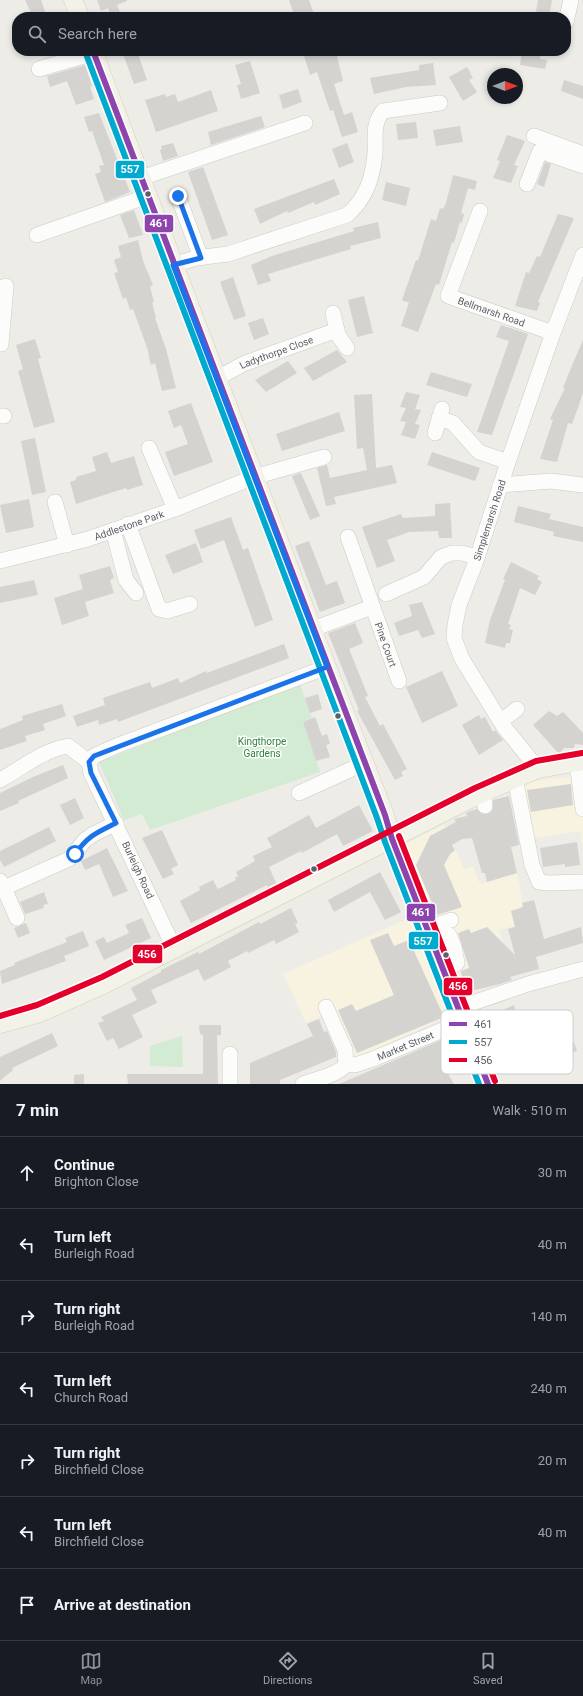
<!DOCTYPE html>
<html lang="en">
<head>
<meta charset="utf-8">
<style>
	:root { --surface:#171b24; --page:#20242c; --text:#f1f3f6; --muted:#9ea1a6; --line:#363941; --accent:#8c9099 }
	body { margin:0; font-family:Roboto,sans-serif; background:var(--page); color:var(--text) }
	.compass { position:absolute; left:487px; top:68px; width:36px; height:36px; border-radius:50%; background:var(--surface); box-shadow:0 2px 6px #0003; rotate:90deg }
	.stop { position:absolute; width:12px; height:12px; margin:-9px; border:3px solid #1a73e8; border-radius:50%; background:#fff }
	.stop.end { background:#1a73e8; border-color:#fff; box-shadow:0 1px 4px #0008 }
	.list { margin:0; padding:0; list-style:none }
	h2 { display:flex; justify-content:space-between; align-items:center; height:52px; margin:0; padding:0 16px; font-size:17px }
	h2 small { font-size:13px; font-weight:400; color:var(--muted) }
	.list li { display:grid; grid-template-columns:26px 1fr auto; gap:12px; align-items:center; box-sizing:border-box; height:72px; padding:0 16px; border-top:1px solid var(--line) }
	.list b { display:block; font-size:15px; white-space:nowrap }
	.list p { margin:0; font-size:13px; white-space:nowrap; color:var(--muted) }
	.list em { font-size:13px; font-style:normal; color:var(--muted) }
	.icon { flex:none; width:22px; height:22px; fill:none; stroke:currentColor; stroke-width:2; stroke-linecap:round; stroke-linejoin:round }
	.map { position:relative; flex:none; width:583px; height:1084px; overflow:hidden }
	.search { position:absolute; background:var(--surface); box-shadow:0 2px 6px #0003; left:12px; right:12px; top:12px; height:44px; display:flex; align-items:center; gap:10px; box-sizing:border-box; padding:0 14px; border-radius:16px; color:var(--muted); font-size:15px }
	.sheet { height:556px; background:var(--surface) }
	nav { display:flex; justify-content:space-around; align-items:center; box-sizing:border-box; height:56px; border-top:1px solid var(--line); background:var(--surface); font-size:11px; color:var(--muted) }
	nav a { display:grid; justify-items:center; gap:2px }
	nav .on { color:var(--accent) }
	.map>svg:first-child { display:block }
	.commercial { fill:#f7f3e0 }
	.green { fill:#d3ead3 }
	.building { fill:#d4d3d0 }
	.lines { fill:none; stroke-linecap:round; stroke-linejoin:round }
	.minor-casing { stroke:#cacac9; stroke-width:16 }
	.major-casing { stroke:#d7d0b3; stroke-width:19 }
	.minor { stroke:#fcfcfb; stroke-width:15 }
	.major { stroke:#f3f2e8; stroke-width:18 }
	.bus-1-casing { stroke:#fff; stroke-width:9 }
	.bus-2-casing { stroke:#fff; stroke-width:9 }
	.bus-3-casing { stroke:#fff; stroke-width:9 }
	.bus-1 { stroke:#8e44ad; stroke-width:6 }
	.bus-2 { stroke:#00a9ce; stroke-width:6 }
	.bus-3 { stroke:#e4002b; stroke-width:6 }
	.route { stroke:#1a73e8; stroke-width:5 }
	.bus-dot { fill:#5c5f66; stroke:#fff; stroke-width:1.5 }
	.labels { text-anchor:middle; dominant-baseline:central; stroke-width:3; stroke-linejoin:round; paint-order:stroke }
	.street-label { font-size:10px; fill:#5c5f66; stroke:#fff }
	.park-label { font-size:10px; fill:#2d8439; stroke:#fff }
	.key { fill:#fff; stroke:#cecfd1; stroke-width:1 }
	.key-label { font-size:11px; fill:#5c5f66 }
	.line-badge { stroke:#fff; stroke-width:1.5 }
	.badge-label { font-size:11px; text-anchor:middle; font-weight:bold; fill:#fff }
</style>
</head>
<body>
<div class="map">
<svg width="583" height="1084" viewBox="0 0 583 1084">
	<rect width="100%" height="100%" fill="#edece7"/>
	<g class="commercial">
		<polygon points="583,775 583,847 580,831 529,839 520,783"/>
		<polygon points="444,824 464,869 473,866 480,884 517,873 527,923 499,930 507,957 459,972 466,996 446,1017 353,1060 332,1011 306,1023 283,974 414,916 389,853"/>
	</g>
	<g class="green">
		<polygon points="300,685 312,718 303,722 320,772 150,830 142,814 124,820 99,762"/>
		<polygon points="182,1036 183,1067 150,1066 150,1046"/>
	</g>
	<g class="building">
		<polygon points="25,0 41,0 47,17 33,17"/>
		<polygon points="97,0 127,0 127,1 117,5 122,17 111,17 108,8 101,11"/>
		<polygon points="289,0 309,0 315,17 295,17"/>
		<polygon points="538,0 552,0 549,17 535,17"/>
		<polygon points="122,51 137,51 147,80 134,84"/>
		<polygon points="318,51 328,51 329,54 336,52 343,81 334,84 344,115 352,112 358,132 342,137 333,110 330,111 317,72 310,75 304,56"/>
		<polygon points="522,51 541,52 540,59 547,60 545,69 520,65"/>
		<polygon points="250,61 260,93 241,99 237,85 241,84 235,65"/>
		<polygon points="433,63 436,85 406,87 374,94 370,78 419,70 419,65"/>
		<polygon points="85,65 92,86 90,87 94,99 76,105 67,81 50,87 47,76"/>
		<polygon points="467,67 473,78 469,80 477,92 463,101 449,77"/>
		<polygon points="564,80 583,86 583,99 561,91"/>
		<polygon points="298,89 302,102 283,109 279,95"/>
		<polygon points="211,90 218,111 156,132 145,100 165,94 166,97 175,94 178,102"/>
		<polygon points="99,113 130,192 105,202 95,174 101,172 99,166 104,165 92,131 89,132 84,117"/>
		<polygon points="261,116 265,127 211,145 208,132"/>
		<polygon points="416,122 418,138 398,140 396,124"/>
		<polygon points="460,126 463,142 436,146 433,130"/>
		<polygon points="507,135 525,141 514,165 518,166 511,183 493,178 500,161 497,160"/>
		<polygon points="173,143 178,156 163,161 160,150 162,149 161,146"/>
		<polygon points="347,143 354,162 339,168 332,149"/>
		<polygon points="545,162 551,164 544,187 537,184"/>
		<polygon points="203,167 228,235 212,240 188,172"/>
		<polygon points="453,175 477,181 475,190 468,188 461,213 464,214 462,223 460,222 454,243 452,242 439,285 436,284 418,332 401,326 409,303 402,300 416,260 418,261 431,219 436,221 440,208 443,209 446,203"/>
		<polygon points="334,179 340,194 315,205 314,202 288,213 287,211 260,224 254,209"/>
		<polygon points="386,182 410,188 406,206 382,200"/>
		<polygon points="134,210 143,235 129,238 120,215"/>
		<polygon points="558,214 574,218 538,302 540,303 537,311 515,306 526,272 529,273 537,256 540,257"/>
		<polygon points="378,222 381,238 350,246 351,249 268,274 271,281 258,285 251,265 272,256 354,231 353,228"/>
		<polygon points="138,240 143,261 153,285 150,287 154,302 152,302 156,318 155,318 166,349 176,388 162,391 155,363 151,365 148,353 149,353 133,309 130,310 126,297 123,299 114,273 118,272 114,260 121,257 118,246"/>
		<polygon points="233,277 246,316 234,320 220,282"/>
		<polygon points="364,296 373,333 357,337 348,300"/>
		<polygon points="263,318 269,334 254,340 248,323"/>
		<polygon points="501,325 528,334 492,435 477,432 509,341 496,337"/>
		<polygon points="35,339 41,358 38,359 55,422 34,428 18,371 23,369 16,345"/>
		<polygon points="583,340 583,392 579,405 572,424 568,423 557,462 540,459 553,420 550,419 565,388 563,388 568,375"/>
		<polygon points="337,350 347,362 313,381 304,368"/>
		<polygon points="288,361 297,373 266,392 255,380"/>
		<polygon points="431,372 472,384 467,397 426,385"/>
		<polygon points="406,392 420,395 415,409 421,410 415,424 420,425 415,439 401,435 406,422 400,421 406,408 400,407"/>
		<polygon points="372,394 376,468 392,465 397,483 334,497 336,504 326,506 317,468 327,465 330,478 367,470 363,448 357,449 354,395"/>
		<polygon points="191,403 213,462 174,476 165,452 188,444 181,425 174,428 168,411"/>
		<polygon points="339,412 345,431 282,451 276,434"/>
		<polygon points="35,438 46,492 32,495 21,441"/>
		<polygon points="107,452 111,463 134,456 143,485 127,490 126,488 76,504 70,482 76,480 76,477 96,471 92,457"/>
		<polygon points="432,452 480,468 475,481 427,465"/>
		<polygon points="301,473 320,516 310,520 292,476"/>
		<polygon points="29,499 34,527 6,533 0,505"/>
		<polygon points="450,503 452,538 439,538 438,531 409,532 387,540 395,561 377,568 362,527 401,514 403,518 435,516 435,504"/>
		<polygon points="518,506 551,514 549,519 583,527 583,542 553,536 554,532 514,522"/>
		<polygon points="231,517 243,550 248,548 273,620 255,627 224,540 201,549 194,530"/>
		<polygon points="309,541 326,585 337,581 345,603 320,612 295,546"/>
		<polygon points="196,543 203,562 173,574 165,555"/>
		<polygon points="511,562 539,576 537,579 542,582 535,595 520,588 508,624 511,625 509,629 513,630 510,643 506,643 505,648 485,643 490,620 505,580 503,579"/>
		<polygon points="110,566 114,578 110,580 114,593 85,602 89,616 62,625 54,598 83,589 79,575"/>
		<polygon points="34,580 38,595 0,603 0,587"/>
		<polygon points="422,602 435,634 422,638 418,630 399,636 394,623 412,616 409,605"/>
		<polygon points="355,623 363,643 349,649 368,696 365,697 380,726 383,724 407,769 401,772 403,776 395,780 357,711 359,710 328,633"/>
		<polygon points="284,644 289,658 118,722 117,719 99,725 98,720 77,727 73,716 105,705 103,698 150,682 152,688 178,678 180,683 206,671 207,673"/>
		<polygon points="442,671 458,706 422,723 406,687"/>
		<polygon points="318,694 322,709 310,713 305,698"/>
		<polygon points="62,704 66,716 43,724 45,730 25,736 27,741 0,750 0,729 23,720 22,716"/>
		<polygon points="549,711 557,716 563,712 583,733 583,745 575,744 574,748 564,748 559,754 533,725"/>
		<polygon points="479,715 481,719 485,717 493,732 495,730 503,740 479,755 462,725"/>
		<polygon points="315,717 322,736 327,734 330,744 326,745 330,757 316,761 303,722"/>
		<polygon points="63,765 68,778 18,801 19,803 0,811 0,793 33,777"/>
		<polygon points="571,784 573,805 531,812 527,790"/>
		<polygon points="509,796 519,845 511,847 517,873 487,882 485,873 482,873 472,838 462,839 452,845 455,850 450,854 444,865 462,907 437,915 416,865 430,836 456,822 454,819 467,816 466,813 471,811 477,809 482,814 490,813 493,809 493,800"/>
		<polygon points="75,798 84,818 70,825 60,805"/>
		<polygon points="359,805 373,831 343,846 337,834 302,853 301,851 269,867 276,883 268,887 267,885 191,923 180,901 200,890 199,887 213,880 218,889 236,880 235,878 238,876 236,872 255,861 253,856 272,847 267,838 309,815 316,828"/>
		<polygon points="49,827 56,841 4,867 0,860 0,851"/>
		<polygon points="162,830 178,865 171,869 174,874 163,879 142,838"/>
		<polygon points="577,842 580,865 565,867 565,864 543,867 540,848"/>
		<polygon points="107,848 128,891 113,897 99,864 85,870 81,861"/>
		<polygon points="380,872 401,912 385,920 370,892 334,912 328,900"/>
		<polygon points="44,892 48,904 43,905 44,908 25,914 20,902"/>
		<polygon points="534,900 544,939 581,927 583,943 536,957 539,969 510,977 512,980 500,984 466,992 461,971 469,968 458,933 469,929 471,933 487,927 515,955 508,929 515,927 511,911 523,907 522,903"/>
		<polygon points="291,908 298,923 295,924 299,932 276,944 274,940 248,953 247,951 228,961 231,967 204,981 198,969 151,990 157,1003 132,1015 143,1037 119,1049 113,1038 107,1041 98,1023 104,1021 101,1017 137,1000 131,988 161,972 161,970 198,952 199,954 259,922 260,924"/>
		<polygon points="142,918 151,938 104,960 95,941 104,937 107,943 129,933 125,925"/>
		<polygon points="26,923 30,933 18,938 14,928"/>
		<polygon points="83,931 89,946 64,956 66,961 2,984 0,971 15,965 14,963 67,942 65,938"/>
		<polygon points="388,933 394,946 409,940 444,1017 357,1053 338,1010 352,1004 356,1011 394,995 370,940"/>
		<polygon points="514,1005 521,1030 552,1021 550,1014 563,1010 577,1051 564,1055 559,1042 529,1051 531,1055 501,1064 487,1017"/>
		<polygon points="319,1019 324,1032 327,1031 336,1052 336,1057 280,1080 280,1084 250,1084 250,1063 313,1036 307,1024"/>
		<polygon points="199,1025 221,1025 221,1035 217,1035 218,1084 128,1084 127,1074 203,1074 203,1035 200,1034"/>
		<polygon points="52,1033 58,1046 12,1068 13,1070 0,1081 0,1057"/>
		<polygon points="446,1038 446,1070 454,1084 339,1084"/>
		<polygon points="84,1074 84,1084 74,1084 74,1075"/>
	</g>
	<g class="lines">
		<g class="minor-casing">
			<g id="minor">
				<polyline points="566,22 571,0"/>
				<polyline points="39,69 94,53"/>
				<polyline points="534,136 583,154"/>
				<polyline points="141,178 305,123"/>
				<polyline points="527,184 540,151 583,166"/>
				<polyline points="178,196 201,258"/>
				<path id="s1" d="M480,211L448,296L553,333"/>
				<polyline points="37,235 148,196"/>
				<path d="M173,265L196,258L228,254L347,215C366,199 373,178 375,153C376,138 372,124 383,111L440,103"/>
				<polyline points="0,288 6,286 1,344"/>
				<polyline points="333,313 338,335 347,348"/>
				<path id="s2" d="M218,378L243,364L337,330"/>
				<polyline points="0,416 4,416"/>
				<polyline points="439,418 453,423 479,452 508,462"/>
				<polyline points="435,433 442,409"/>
				<polyline points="149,448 175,509"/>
				<polyline points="500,485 551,481 583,485"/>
				<polyline points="55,502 67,545"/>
				<polyline points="128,524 159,609 167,611 190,604"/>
				<polyline points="113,530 126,580 136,593"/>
				<path id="s3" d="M348,537L399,681"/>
				<path id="s4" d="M0,561L88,539L175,509L254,477L324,457"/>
				<polyline points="386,594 424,577 441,557 452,553 462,553 477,557"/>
				<polyline points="313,629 372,607"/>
				<polyline points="501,721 517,709"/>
				<polyline points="577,762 583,809"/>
				<path id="s5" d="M538,769L504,727L462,659L454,638L455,625L459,605L475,564L508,462L553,333L583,255"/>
				<polyline points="515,778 532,865 539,882 549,883 583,882"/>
				<path d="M0,780C24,767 41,751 68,746L89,762"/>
				<polyline points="299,793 365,763"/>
				<polyline points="483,793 485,806"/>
				<polyline points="0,881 4,888 69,859 85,840 92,835 116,823"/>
				<polyline points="4,888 17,918"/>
				<polyline points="428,928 451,920"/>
				<polyline points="433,941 449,935 454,947 457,963 445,972"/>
				<polyline points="175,950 91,773 89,762 94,756 116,746 327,667"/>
				<polyline points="458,1008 528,984 583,969"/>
				<polyline points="230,1054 230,1084"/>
				<path id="s6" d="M346,1064L355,1065L373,1059L464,1021"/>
				<path d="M303,1084C314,1079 340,1075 346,1064L345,1050L326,1007"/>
			</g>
		</g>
		<g class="major-casing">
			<g id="major">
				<polyline points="73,0 80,17"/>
				<polyline points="93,51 327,667 385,815 392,839 488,1084"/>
				<polyline points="0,1024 40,1013 105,984 478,795 538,769 583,761"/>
			</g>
		</g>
		<use href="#minor" class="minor"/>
		<use href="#major" class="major"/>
		<g class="bus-1-casing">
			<polyline id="bus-1" points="93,51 385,815 392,839 488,1084"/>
		</g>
		<g class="bus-2-casing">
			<polyline id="bus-2" points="86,54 377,818 385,842 479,1084"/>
		</g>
		<g class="bus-3-casing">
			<g id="bus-3">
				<polyline points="399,836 495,1081"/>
				<polyline points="0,1016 37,1005 102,977 475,788 536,761 582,753"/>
			</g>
		</g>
		<use href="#bus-1" class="bus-1"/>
		<use href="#bus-2" class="bus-2"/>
		<use href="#bus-3" class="bus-3"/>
	</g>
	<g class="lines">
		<path class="route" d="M75,854C89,835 96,833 116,823L91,773L89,762L94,756L327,667L173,265L201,258L178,196"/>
	</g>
	<g class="bus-dot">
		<circle cx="148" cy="194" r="3.5"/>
		<circle cx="338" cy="716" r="3.5"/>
		<circle cx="314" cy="869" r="3.5"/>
		<circle cx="446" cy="955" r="3.5"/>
	</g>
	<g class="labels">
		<g class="street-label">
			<text stroke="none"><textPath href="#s1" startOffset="137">Bellmarsh Road</textPath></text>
			<text stroke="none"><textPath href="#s2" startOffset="64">Ladythorpe Close</textPath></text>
			<text stroke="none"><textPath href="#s5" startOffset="280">Simplemarsh Road</textPath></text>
			<text stroke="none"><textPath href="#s4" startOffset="134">Addlestone Park</textPath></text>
			<text stroke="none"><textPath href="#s3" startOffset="114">Pine Court</textPath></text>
			<text transform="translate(138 870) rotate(65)">Burleigh Road</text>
			<text stroke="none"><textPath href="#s6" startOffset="63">Market Street</textPath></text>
		</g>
		<g class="park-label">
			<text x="262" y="741">Kingthorpe<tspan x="262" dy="12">Gardens</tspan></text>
		</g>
	</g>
	<rect x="441" y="1010" width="132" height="64" rx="6" class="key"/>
	<rect x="449" y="1022" width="18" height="4" fill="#8e44ad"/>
	<rect x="449" y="1040" width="18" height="4" fill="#00a9ce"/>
	<rect x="449" y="1058" width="18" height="4" fill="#e4002b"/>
	<g class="key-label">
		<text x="474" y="1028">461</text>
		<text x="474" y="1046">557</text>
		<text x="474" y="1064">456</text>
	</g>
	<g class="line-badge">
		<rect x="115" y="160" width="30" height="19" rx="4" fill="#00a9ce"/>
		<rect x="144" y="214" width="30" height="19" rx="4" fill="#8e44ad"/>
		<rect x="406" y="903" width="30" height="19" rx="4" fill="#8e44ad"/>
		<rect x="408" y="931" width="31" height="19" rx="4" fill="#00a9ce"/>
		<rect x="132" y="944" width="31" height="20" rx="4" fill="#e4002b"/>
		<rect x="443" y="977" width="30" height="19" rx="4" fill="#e4002b"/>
	</g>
	<g class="badge-label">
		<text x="130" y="173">557</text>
		<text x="159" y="227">461</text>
		<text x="421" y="916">461</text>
		<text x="423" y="945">557</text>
		<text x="147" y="958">456</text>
		<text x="458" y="990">456</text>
	</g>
</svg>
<svg class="compass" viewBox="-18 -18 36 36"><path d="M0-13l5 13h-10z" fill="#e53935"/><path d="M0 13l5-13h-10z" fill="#9ea1a6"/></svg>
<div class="stop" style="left:75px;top:854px"></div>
<div class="stop end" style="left:178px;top:196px"></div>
<div class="search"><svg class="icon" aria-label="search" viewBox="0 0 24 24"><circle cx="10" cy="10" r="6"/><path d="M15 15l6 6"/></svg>Search here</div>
</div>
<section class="sheet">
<h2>7 min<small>Walk · 510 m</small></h2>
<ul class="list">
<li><svg class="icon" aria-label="ahead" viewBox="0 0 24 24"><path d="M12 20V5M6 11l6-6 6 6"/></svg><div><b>Continue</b><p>Brighton Close</p></div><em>30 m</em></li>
<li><svg class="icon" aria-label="left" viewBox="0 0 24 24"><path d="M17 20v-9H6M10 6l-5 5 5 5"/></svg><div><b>Turn left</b><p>Burleigh Road</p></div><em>40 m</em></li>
<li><svg class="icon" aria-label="right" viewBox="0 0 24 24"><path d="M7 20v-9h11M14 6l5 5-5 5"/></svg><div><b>Turn right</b><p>Burleigh Road</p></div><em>140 m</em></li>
<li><svg class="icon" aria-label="left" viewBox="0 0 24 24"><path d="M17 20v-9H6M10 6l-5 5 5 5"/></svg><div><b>Turn left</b><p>Church Road</p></div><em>240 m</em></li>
<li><svg class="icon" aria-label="right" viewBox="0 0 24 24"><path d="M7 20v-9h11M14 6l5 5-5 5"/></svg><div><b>Turn right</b><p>Birchfield Close</p></div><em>20 m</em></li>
<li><svg class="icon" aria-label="left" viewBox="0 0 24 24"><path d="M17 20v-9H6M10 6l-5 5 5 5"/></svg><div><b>Turn left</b><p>Birchfield Close</p></div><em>40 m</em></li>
<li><svg class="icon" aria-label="arrive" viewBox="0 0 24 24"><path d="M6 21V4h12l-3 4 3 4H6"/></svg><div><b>Arrive at destination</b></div></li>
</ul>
</section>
<nav>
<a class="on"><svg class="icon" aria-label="map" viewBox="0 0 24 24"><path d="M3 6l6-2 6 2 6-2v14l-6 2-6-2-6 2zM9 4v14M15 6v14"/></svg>Map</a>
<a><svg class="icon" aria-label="directions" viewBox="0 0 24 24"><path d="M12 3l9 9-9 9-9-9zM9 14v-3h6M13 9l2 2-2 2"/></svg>Directions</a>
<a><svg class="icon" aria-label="saved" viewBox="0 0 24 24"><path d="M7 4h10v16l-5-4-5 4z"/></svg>Saved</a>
</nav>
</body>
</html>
